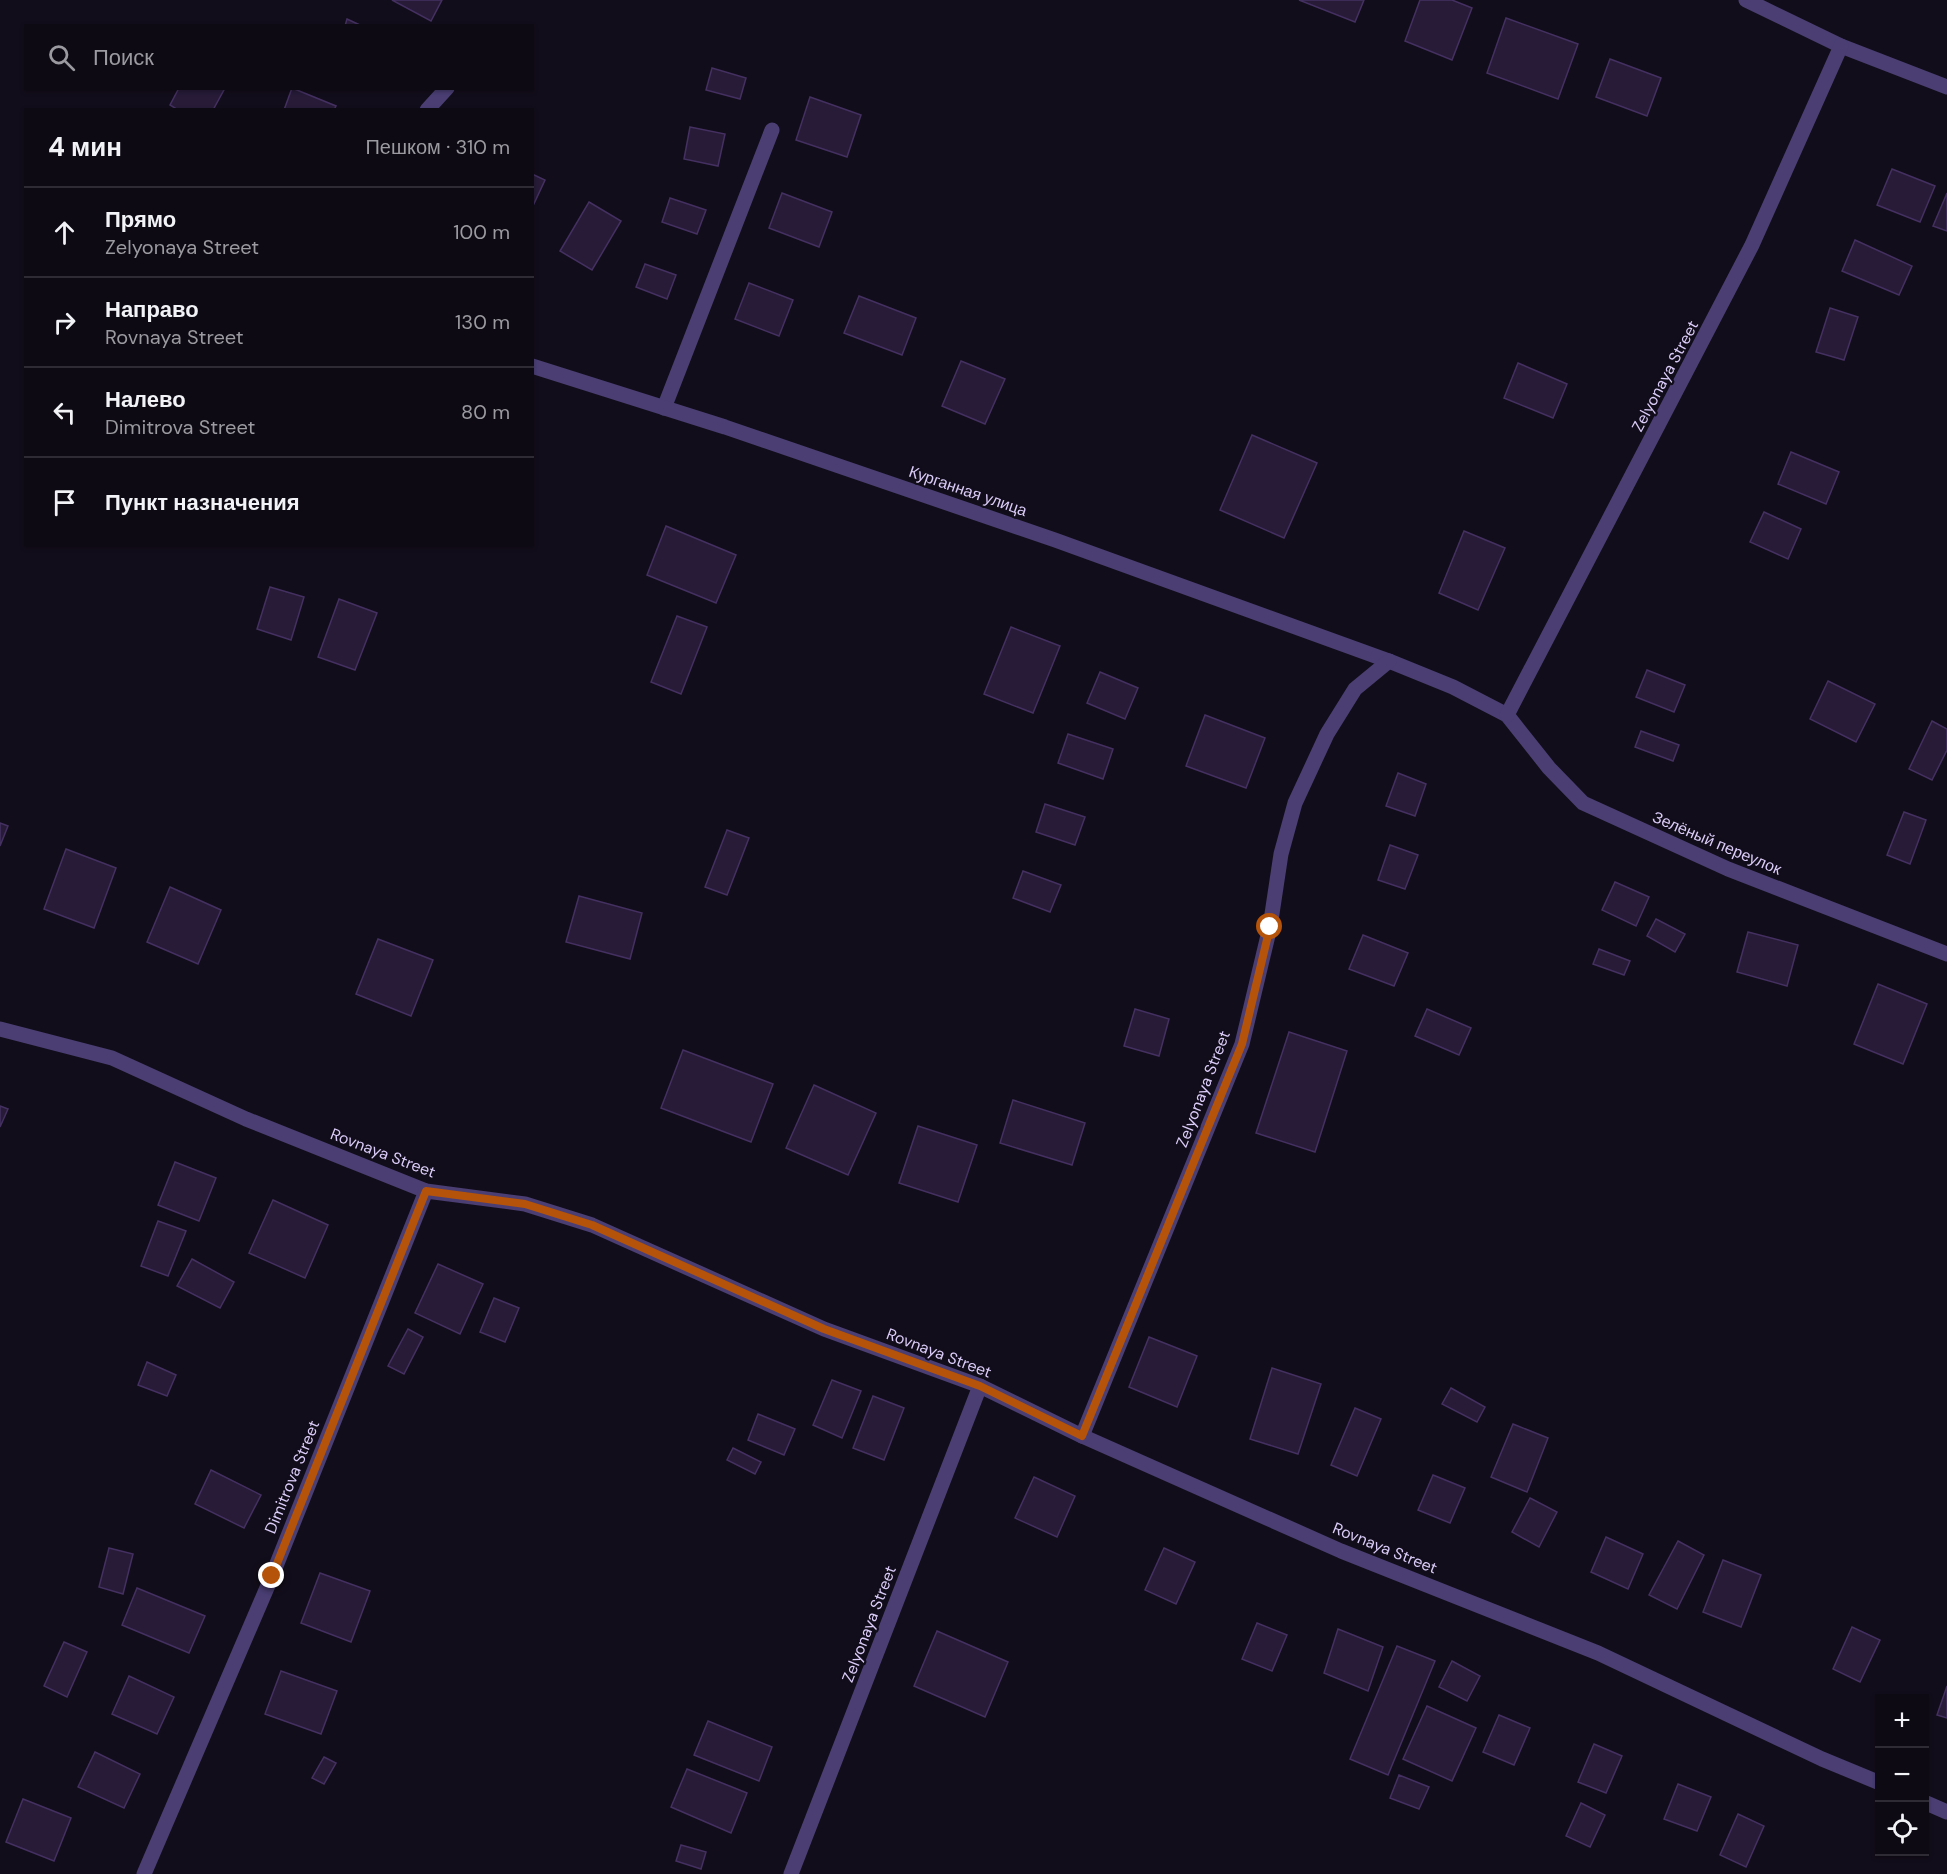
<!DOCTYPE html>
<html lang="ru">
<head>
<meta charset="utf-8">
<style>
	:root { --surface:#0e0a14; --page:#17131d; --text:#f1f3f6; --muted:#9b9aa0; --line:#2e2b34 }
	body { margin:0; font-family:"DM Sans",sans-serif; background:var(--page); color:var(--text) }
	.controls { position:absolute; right:18px; bottom:18px; display:grid; overflow:hidden; border-radius:0px; box-shadow:0 2px 4px #0004 }
	.controls button { width:54px; height:54px; display:grid; place-items:center; padding:0; border:0; border-bottom:2px solid var(--line); background:var(--surface); color:var(--text); font:30px sans-serif }
	.stop { position:absolute; width:18px; height:18px; margin:-14px; border:4px solid #b45309; border-radius:50%; background:#fff }
	.stop.end { background:#b45309; border-color:#fff; box-shadow:0 2px 6px #0008 }
	.list { margin:0; padding:0; list-style:none }
	h2 { display:flex; justify-content:space-between; align-items:center; height:78px; margin:0; padding:0 24px; font-size:26px }
	h2 small { font-size:20px; font-weight:400; color:var(--muted) }
	.list li { display:grid; grid-template-columns:39px 1fr auto; gap:18px; align-items:center; box-sizing:border-box; height:90px; padding:0 24px; border-top:2px solid var(--line) }
	.list b { display:block; font-size:22px; white-space:nowrap }
	.list p { margin:0; font-size:20px; white-space:nowrap; color:var(--muted) }
	.list em { font-size:20px; font-style:normal; color:var(--muted) }
	.icon { flex:none; width:33px; height:33px; fill:none; stroke:currentColor; stroke-width:2; stroke-linecap:round; stroke-linejoin:round }
	.map { position:relative; flex:none; width:1947px; height:1874px; overflow:hidden }
	.search { position:absolute; background:var(--surface); box-shadow:0 2px 4px #0004; left:24px; top:24px; width:510px; height:66px; display:flex; align-items:center; gap:15px; box-sizing:border-box; padding:0 21px; border-radius:0px; color:var(--muted); font-size:22px }
	.panel { position:absolute; background:var(--surface); box-shadow:0 2px 4px #0004; left:24px; top:108px; width:510px; height:438px; border-radius:0px }
	.map>svg:first-child { display:block }
	.building { fill:#271b38; stroke:#443061; stroke-width:1.5 }
	.lines { fill:none; stroke-linecap:round; stroke-linejoin:round }
	.lane { stroke:#4a3e73; stroke-width:15 }
	.street { stroke:#4a3e73; stroke-width:15 }
	.route { stroke:#b45309; stroke-width:8 }
	.labels { text-anchor:middle; dominant-baseline:central; stroke-width:4.5; stroke-linejoin:round; paint-order:stroke }
	.street-label { font-size:16px; fill:#daccf8; stroke:#120d1a }
</style>
</head>
<body>
<div class="map">
<svg width="1947" height="1874" viewBox="0 0 1947 1874">
	<rect width="100%" height="100%" fill="#120d1a"/>
	<g class="building">
		<polygon points="392,0 442,0 431,21"/>
		<polygon points="1299,0 1364,0 1355,22"/>
		<polygon points="1420,0 1452,0 1472,8 1452,60 1405,41"/>
		<polygon points="1506,18 1578,44 1558,99 1487,73"/>
		<polygon points="347,19 362,26 345,26"/>
		<polygon points="1610,59 1661,78 1647,116 1596,97"/>
		<polygon points="712,68 746,78 740,99 706,90"/>
		<polygon points="179,88 225,88 213,110 178,110 170,105"/>
		<polygon points="292,88 336,106 334,110 284,110"/>
		<polygon points="810,97 861,115 847,157 796,140"/>
		<polygon points="690,127 725,134 718,166 684,159"/>
		<polygon points="1892,169 1935,186 1920,222 1877,205"/>
		<polygon points="532,174 545,180 532,208"/>
		<polygon points="782,193 832,212 819,247 769,228"/>
		<polygon points="1947,193 1947,231 1933,226"/>
		<polygon points="670,198 706,210 697,234 662,222"/>
		<polygon points="589,202 621,221 592,270 560,251"/>
		<polygon points="1855,240 1912,266 1899,295 1842,271"/>
		<polygon points="645,264 676,275 667,299 636,287"/>
		<polygon points="749,283 793,300 779,336 735,319"/>
		<polygon points="859,296 916,318 902,355 844,333"/>
		<polygon points="1830,308 1858,317 1844,360 1816,352"/>
		<polygon points="961,361 1005,379 985,424 942,406"/>
		<polygon points="1518,363 1567,384 1553,418 1504,398"/>
		<polygon points="1252,435 1317,463 1284,538 1220,510"/>
		<polygon points="1791,452 1839,472 1826,504 1778,484"/>
		<polygon points="1764,512 1801,529 1788,559 1750,542"/>
		<polygon points="666,526 736,555 716,603 647,575"/>
		<polygon points="1464,531 1505,548 1478,610 1439,593"/>
		<polygon points="270,587 304,597 291,640 257,629"/>
		<polygon points="339,599 377,613 355,670 318,657"/>
		<polygon points="677,616 707,627 681,694 651,682"/>
		<polygon points="1011,627 1060,646 1033,713 984,694"/>
		<polygon points="1647,670 1685,685 1674,712 1636,697"/>
		<polygon points="1100,672 1138,688 1125,719 1087,703"/>
		<polygon points="1828,681 1875,704 1856,742 1810,719"/>
		<polygon points="1205,715 1265,738 1246,788 1186,766"/>
		<polygon points="1932,721 1947,729 1947,750 1932,780 1909,769"/>
		<polygon points="1641,731 1679,745 1673,761 1635,747"/>
		<polygon points="1068,734 1113,749 1103,779 1058,763"/>
		<polygon points="1398,773 1426,784 1415,816 1386,806"/>
		<polygon points="1045,804 1085,817 1075,845 1036,832"/>
		<polygon points="1904,812 1926,820 1910,864 1887,855"/>
		<polygon points="0,823 8,826 0,846"/>
		<polygon points="727,830 749,838 727,895 705,887"/>
		<polygon points="1390,845 1418,855 1405,889 1378,880"/>
		<polygon points="66,849 116,868 94,928 44,909"/>
		<polygon points="1023,871 1061,885 1050,912 1013,898"/>
		<polygon points="1615,882 1649,897 1636,926 1602,910"/>
		<polygon points="170,887 221,910 198,964 147,942"/>
		<polygon points="579,896 642,913 630,959 566,942"/>
		<polygon points="1656,919 1685,934 1675,952 1647,936"/>
		<polygon points="1748,932 1798,945 1787,986 1737,972"/>
		<polygon points="1363,935 1408,953 1394,986 1349,969"/>
		<polygon points="378,939 433,960 411,1016 356,994"/>
		<polygon points="1599,949 1630,961 1624,975 1593,964"/>
		<polygon points="1878,984 1927,1004 1903,1064 1854,1044"/>
		<polygon points="1135,1009 1169,1019 1159,1056 1124,1046"/>
		<polygon points="1427,1009 1471,1028 1459,1055 1415,1036"/>
		<polygon points="1289,1032 1347,1051 1315,1152 1256,1133"/>
		<polygon points="683,1050 773,1084 751,1142 661,1108"/>
		<polygon points="814,1085 876,1113 848,1175 786,1148"/>
		<polygon points="1013,1100 1085,1123 1072,1165 1000,1143"/>
		<polygon points="0,1106 8,1109 0,1127"/>
		<polygon points="918,1126 977,1145 958,1202 899,1183"/>
		<polygon points="175,1162 216,1178 199,1221 158,1205"/>
		<polygon points="273,1200 328,1225 305,1278 249,1253"/>
		<polygon points="158,1221 186,1231 168,1276 141,1266"/>
		<polygon points="192,1259 234,1282 220,1308 177,1286"/>
		<polygon points="438,1264 483,1284 460,1334 415,1313"/>
		<polygon points="494,1298 519,1308 505,1342 480,1332"/>
		<polygon points="408,1329 423,1337 404,1374 388,1366"/>
		<polygon points="1149,1337 1197,1356 1177,1407 1129,1387"/>
		<polygon points="147,1362 176,1375 167,1396 138,1385"/>
		<polygon points="1272,1368 1321,1384 1298,1454 1250,1439"/>
		<polygon points="832,1380 861,1391 842,1438 813,1425"/>
		<polygon points="1451,1388 1485,1407 1477,1422 1442,1404"/>
		<polygon points="873,1396 904,1408 884,1460 853,1448"/>
		<polygon points="1355,1408 1381,1419 1357,1476 1331,1465"/>
		<polygon points="758,1414 795,1429 784,1455 748,1440"/>
		<polygon points="1513,1424 1548,1438 1527,1492 1491,1477"/>
		<polygon points="733,1448 761,1462 755,1474 727,1460"/>
		<polygon points="211,1470 261,1495 244,1528 195,1504"/>
		<polygon points="1433,1475 1465,1488 1450,1523 1418,1510"/>
		<polygon points="1034,1477 1075,1496 1057,1537 1015,1518"/>
		<polygon points="1530,1498 1557,1512 1539,1547 1512,1532"/>
		<polygon points="1606,1537 1643,1554 1628,1589 1591,1572"/>
		<polygon points="1678,1541 1704,1555 1677,1609 1649,1595"/>
		<polygon points="109,1548 133,1554 123,1594 99,1587"/>
		<polygon points="1164,1548 1195,1562 1176,1604 1145,1590"/>
		<polygon points="1723,1560 1761,1575 1741,1627 1703,1612"/>
		<polygon points="320,1573 370,1591 351,1642 301,1623"/>
		<polygon points="137,1588 205,1616 189,1653 122,1625"/>
		<polygon points="1257,1623 1287,1635 1272,1671 1242,1659"/>
		<polygon points="1852,1627 1880,1640 1860,1682 1833,1669"/>
		<polygon points="1338,1629 1383,1647 1368,1691 1324,1673"/>
		<polygon points="937,1631 1008,1662 985,1717 914,1686"/>
		<polygon points="64,1642 87,1652 67,1697 44,1686"/>
		<polygon points="1397,1646 1435,1661 1388,1775 1350,1759"/>
		<polygon points="1452,1661 1480,1676 1467,1701 1439,1687"/>
		<polygon points="281,1671 337,1691 321,1734 265,1714"/>
		<polygon points="129,1676 174,1697 157,1734 112,1714"/>
		<polygon points="1947,1686 1947,1718 1937,1715"/>
		<polygon points="1427,1706 1476,1728 1452,1781 1403,1759"/>
		<polygon points="1499,1715 1530,1728 1514,1765 1483,1752"/>
		<polygon points="708,1721 772,1747 759,1781 694,1755"/>
		<polygon points="1594,1744 1622,1756 1606,1793 1578,1782"/>
		<polygon points="95,1752 140,1774 124,1808 78,1787"/>
		<polygon points="324,1757 336,1763 324,1784 312,1778"/>
		<polygon points="687,1769 747,1793 731,1833 671,1807"/>
		<polygon points="1399,1775 1429,1787 1419,1809 1390,1798"/>
		<polygon points="1678,1784 1711,1797 1697,1831 1664,1819"/>
		<polygon points="23,1799 71,1818 54,1861 6,1842"/>
		<polygon points="1581,1803 1605,1815 1590,1847 1566,1836"/>
		<polygon points="1738,1814 1764,1826 1746,1867 1720,1855"/>
		<polygon points="681,1845 706,1852 701,1869 676,1861"/>
	</g>
	<g class="lines">
		<g class="lane">
			<polyline points="427,110 447,88"/>
			<polyline points="664,408 772,130"/>
		</g>
		<g class="street">
			<polyline points="1746,0 1841,46 1947,87"/>
			<polyline points="532,366 725,427 1055,540 1389,661 1453,687 1507,715 1549,768 1583,803 1728,869 1947,954"/>
			<polyline points="1507,715 1752,245 1841,46"/>
			<polyline points="0,1029 112,1058 246,1119 426,1191 525,1204 592,1225 824,1329 980,1386 1082,1436 1341,1551 1598,1653 1822,1759 1880,1783"/>
			<polyline points="1082,1436 1242,1044 1270,927 1281,854 1295,803 1327,734 1355,689 1389,661"/>
			<polyline points="1924,1802 1947,1812"/>
			<polyline points="144,1874 272,1576 426,1191"/>
			<polyline points="791,1874 980,1386"/>
		</g>
	</g>
	<g class="lines">
		<polyline class="route" points="272,1576 426,1191 525,1204 592,1225 824,1329 980,1386 1082,1436 1242,1044 1270,927"/>
	</g>
	<g class="labels">
		<g class="street-label">
			<text transform="translate(1665 376) rotate(-62)">Zelyonaya Street</text>
			<text transform="translate(968 491) rotate(19)">Курганная улица</text>
			<text transform="translate(1717 843) rotate(23)">Зелёный переулок</text>
			<text transform="translate(1203 1089) rotate(-69)">Zelyonaya Street</text>
			<text transform="translate(383 1153) rotate(21)">Rovnaya Street</text>
			<text transform="translate(939 1353) rotate(21)">Rovnaya Street</text>
			<text transform="translate(292 1477) rotate(-68)">Dimitrova Street</text>
			<text transform="translate(1385 1548) rotate(22)">Rovnaya Street</text>
			<text transform="translate(869 1624) rotate(-69)">Zelyonaya Street</text>
		</g>
	</g>
</svg>
<div class="controls">
<button>+</button>
<button>−</button>
<button><svg class="icon" aria-label="locate" viewBox="0 0 24 24"><circle cx="12" cy="12" r="6"/><path d="M12 2v4M12 18v4M2 12h4M18 12h4"/></svg></button>
</div>
<div class="stop" style="left:1270px;top:927px"></div>
<div class="stop end" style="left:272px;top:1576px"></div>
<div class="search"><svg class="icon" aria-label="search" viewBox="0 0 24 24"><circle cx="10" cy="10" r="6"/><path d="M15 15l6 6"/></svg>Поиск</div>
<section class="panel">
<h2>4 мин<small>Пешком · 310 m</small></h2>
<ul class="list">
<li><svg class="icon" aria-label="ahead" viewBox="0 0 24 24"><path d="M12 20V5M6 11l6-6 6 6"/></svg><div><b>Прямо</b><p>Zelyonaya Street</p></div><em>100 m</em></li>
<li><svg class="icon" aria-label="right" viewBox="0 0 24 24"><path d="M7 20v-9h11M14 6l5 5-5 5"/></svg><div><b>Направо</b><p>Rovnaya Street</p></div><em>130 m</em></li>
<li><svg class="icon" aria-label="left" viewBox="0 0 24 24"><path d="M17 20v-9H6M10 6l-5 5 5 5"/></svg><div><b>Налево</b><p>Dimitrova Street</p></div><em>80 m</em></li>
<li><svg class="icon" aria-label="arrive" viewBox="0 0 24 24"><path d="M6 21V4h12l-3 4 3 4H6"/></svg><div><b>Пункт назначения</b></div></li>
</ul>
</section>
</div>
</body>
</html>
